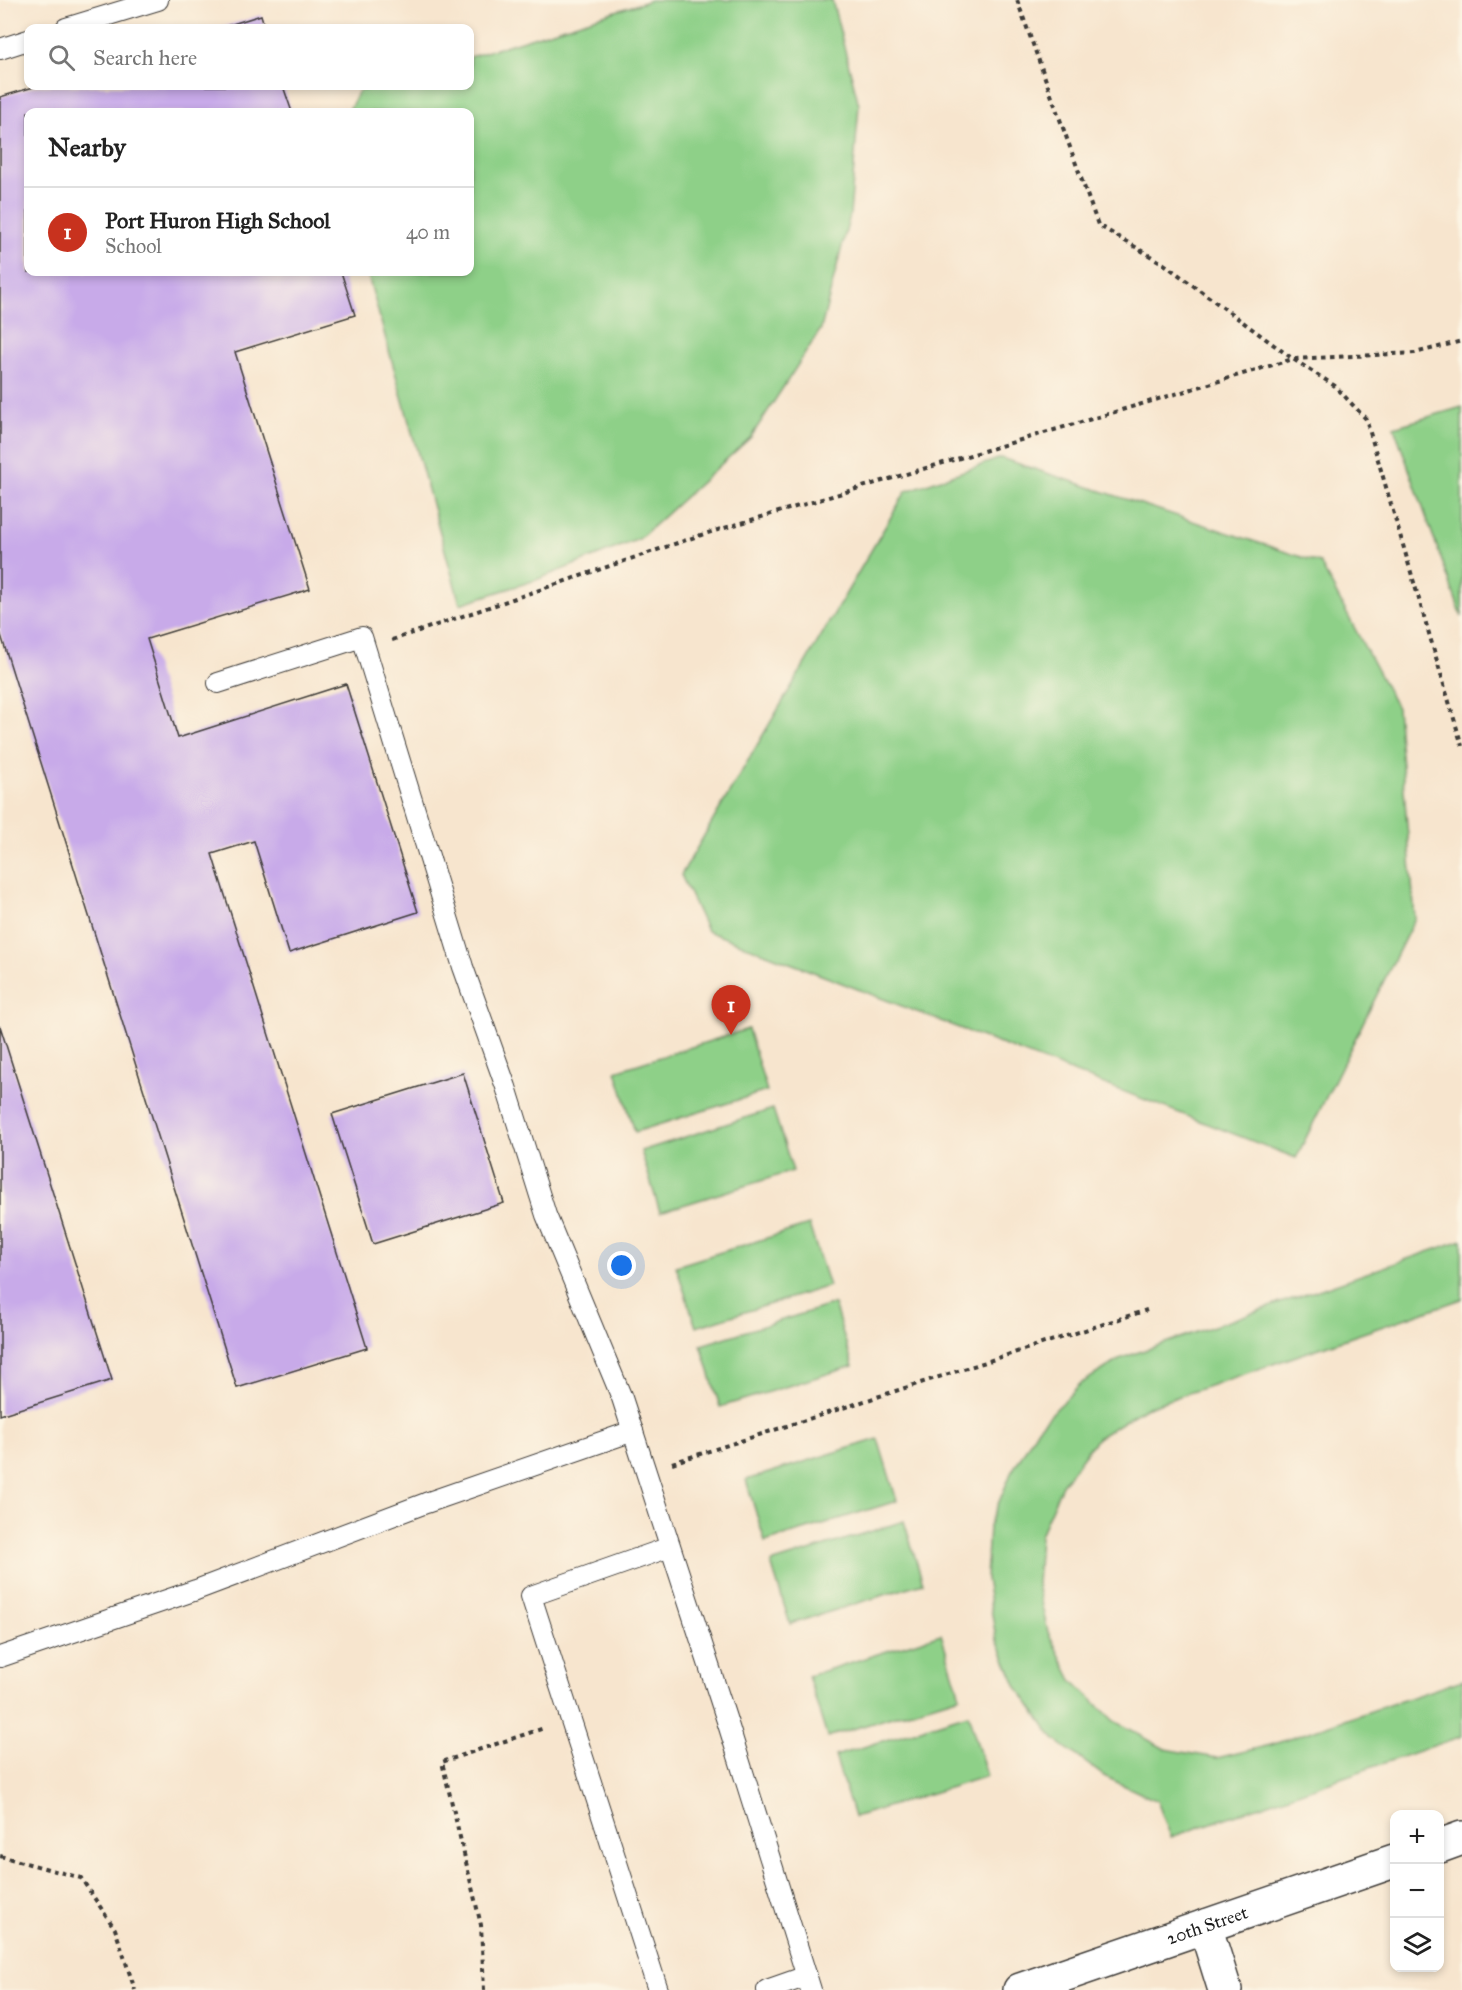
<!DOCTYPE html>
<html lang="en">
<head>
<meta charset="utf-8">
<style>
	:root { --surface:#fff; --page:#f6f6f6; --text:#222; --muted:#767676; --line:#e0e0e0; --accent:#c8321e }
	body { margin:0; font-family:"IM FELL Great Primer",serif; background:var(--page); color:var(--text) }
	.controls { position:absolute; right:18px; bottom:18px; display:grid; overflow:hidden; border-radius:12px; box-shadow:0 3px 9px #0003 }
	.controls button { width:54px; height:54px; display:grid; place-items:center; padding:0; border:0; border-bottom:2px solid var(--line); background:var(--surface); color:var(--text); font:30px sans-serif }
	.you { position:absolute; left:622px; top:1266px; width:21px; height:21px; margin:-15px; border:4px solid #fff; border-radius:50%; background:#1a73e8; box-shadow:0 0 0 9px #1a73e833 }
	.badge { display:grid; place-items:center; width:39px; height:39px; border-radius:50%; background:var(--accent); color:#fff; font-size:20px; font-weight:700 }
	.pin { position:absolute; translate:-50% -50px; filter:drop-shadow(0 2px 3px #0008) }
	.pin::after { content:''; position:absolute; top:32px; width:21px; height:18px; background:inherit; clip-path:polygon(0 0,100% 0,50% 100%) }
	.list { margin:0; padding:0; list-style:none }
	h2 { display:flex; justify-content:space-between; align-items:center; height:78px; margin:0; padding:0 24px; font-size:26px }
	h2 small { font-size:20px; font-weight:400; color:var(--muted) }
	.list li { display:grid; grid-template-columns:39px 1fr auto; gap:18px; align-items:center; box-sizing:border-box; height:90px; padding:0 24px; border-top:2px solid var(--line) }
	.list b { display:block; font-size:22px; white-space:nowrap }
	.list p { margin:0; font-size:20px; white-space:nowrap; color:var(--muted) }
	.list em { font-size:20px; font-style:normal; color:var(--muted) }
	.icon { flex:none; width:33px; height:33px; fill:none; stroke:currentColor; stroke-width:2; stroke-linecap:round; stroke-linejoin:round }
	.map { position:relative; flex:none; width:1462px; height:1990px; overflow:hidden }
	.search { position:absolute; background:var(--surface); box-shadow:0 3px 9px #0003; left:24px; top:24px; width:450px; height:66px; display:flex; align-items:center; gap:15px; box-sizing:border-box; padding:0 21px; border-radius:12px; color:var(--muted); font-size:22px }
	.panel { position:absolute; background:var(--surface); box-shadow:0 3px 9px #0003; left:24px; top:108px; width:450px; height:168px; border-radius:12px }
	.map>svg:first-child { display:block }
	.green { fill:#8ed088; stroke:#557652; stroke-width:1.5 }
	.building { fill:#c8aae9 }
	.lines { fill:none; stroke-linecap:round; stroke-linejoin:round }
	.service-casing { stroke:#3d3a37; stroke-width:22 }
	.minor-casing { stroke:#3d3a37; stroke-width:36 }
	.path { stroke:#3d3a37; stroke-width:4; stroke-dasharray:4.5 4.5; stroke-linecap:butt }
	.service { stroke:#fff; stroke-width:20 }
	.minor { stroke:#fff; stroke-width:33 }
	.labels { text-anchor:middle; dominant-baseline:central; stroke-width:6; stroke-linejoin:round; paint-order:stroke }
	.street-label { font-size:18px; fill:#1c1c1c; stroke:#fcf5e5 }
</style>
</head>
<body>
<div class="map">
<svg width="1462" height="1990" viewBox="0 0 1462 1990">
	<rect width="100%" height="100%" fill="#fcf5e5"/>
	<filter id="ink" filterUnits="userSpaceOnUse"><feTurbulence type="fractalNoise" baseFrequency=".0167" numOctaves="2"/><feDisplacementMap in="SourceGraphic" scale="12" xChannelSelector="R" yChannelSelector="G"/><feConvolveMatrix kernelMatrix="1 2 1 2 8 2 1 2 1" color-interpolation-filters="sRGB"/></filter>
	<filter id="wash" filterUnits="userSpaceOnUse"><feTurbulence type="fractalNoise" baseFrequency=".008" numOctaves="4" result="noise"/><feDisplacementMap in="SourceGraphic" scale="24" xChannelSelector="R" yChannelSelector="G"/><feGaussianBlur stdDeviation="1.35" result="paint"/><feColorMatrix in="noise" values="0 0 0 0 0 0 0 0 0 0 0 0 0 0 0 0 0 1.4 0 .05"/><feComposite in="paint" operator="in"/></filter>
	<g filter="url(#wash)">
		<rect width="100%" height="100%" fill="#f7e5ce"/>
		<g class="green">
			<polygon points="651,0 832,0 859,105 850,215 821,329 751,437 639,539 536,580 460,604 367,272 470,272 470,112 348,112 359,91 377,86 470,86 470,57"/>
			<polygon points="1462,407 1462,617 1394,427"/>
			<polygon points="1001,458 1320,563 1397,708 1415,918 1296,1158 707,931 681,875 906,491"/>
			<polygon points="748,1029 767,1091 635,1132 616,1071"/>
			<polygon points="773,1109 793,1171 660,1212 641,1151"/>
			<polygon points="809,1225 829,1286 696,1327 676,1266"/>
			<polygon points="1462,1240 1462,1299 1145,1408 1097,1438 1062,1485 1040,1535 1037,1585 1048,1632 1072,1680 1114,1721 1165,1749 1217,1758 1271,1745 1462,1680 1462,1736 1171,1837 1157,1801 1104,1776 1054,1739 1017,1687 996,1638 986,1579 989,1526 1011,1473 1038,1428 1080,1384 1122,1358"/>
			<polygon points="834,1304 853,1366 720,1407 701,1345"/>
			<polygon points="878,1439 897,1501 765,1542 746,1480"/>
			<polygon points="904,1521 923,1583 790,1624 771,1563"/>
			<polygon points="941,1634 960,1696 827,1737 808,1676"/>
			<polygon points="968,1714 987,1776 854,1817 835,1756"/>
		</g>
		<g id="blocks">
			<g class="building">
				<polygon points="261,15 265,28 220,28"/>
				<polygon points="37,86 283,86 292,112 28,112 28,272 341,272 355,315 235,352 310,589 147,639 178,738 346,684 418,912 289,953 254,841 212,854 367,1348 237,1388 0,632 0,97"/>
				<polygon points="0,1026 112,1380 0,1415"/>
				<polygon points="463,1073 504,1203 373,1244 332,1114"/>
			</g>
		</g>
	</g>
	<g filter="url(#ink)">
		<use href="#blocks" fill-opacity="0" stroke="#3d3a37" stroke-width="1.5"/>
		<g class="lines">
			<g class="service-casing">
				<g id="service">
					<polyline points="66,28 158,0"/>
					<polyline points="0,49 28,40"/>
					<polyline points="218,683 362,637 463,967 506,1087 546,1215 622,1398 728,1724 811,1990"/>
					<polyline points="0,1657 196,1590 426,1503 633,1431"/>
					<polyline points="658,1990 531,1596 670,1547"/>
					<polyline points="767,1990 807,1976"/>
				</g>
			</g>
			<g class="minor-casing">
				<g id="minor">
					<polyline points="1440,1846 1462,1838"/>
					<polyline points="1205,1926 1225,1990"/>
					<path id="s1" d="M1020,1990L1394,1861"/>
				</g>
			</g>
			<g class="path">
				<polyline points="1017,0 1098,225 1164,264 1293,359 1335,386 1366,419 1462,746"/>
				<polyline points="392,640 701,535 1293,359 1415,353 1462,341"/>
				<polyline points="672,1463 1147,1310"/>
				<polyline points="0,1856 81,1878 115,1929 135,1990"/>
				<polyline points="484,1990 481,1925 442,1762 544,1728"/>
			</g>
			<use href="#service" class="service"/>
			<use href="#minor" class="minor"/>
		</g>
	</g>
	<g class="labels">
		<g class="street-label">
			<text stroke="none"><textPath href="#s1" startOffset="198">20th Street</textPath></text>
		</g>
	</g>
</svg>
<div class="controls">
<button>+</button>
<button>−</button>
<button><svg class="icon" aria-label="layers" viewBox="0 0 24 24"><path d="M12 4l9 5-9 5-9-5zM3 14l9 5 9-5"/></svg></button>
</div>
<div class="you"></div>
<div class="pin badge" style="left:731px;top:1035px">1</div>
<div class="search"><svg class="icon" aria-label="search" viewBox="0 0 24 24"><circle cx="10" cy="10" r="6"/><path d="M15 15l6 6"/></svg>Search here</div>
<section class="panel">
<h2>Nearby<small></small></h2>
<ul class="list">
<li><span class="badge">1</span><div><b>Port Huron High School</b><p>School</p></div><em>40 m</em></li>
</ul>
</section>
</div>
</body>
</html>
